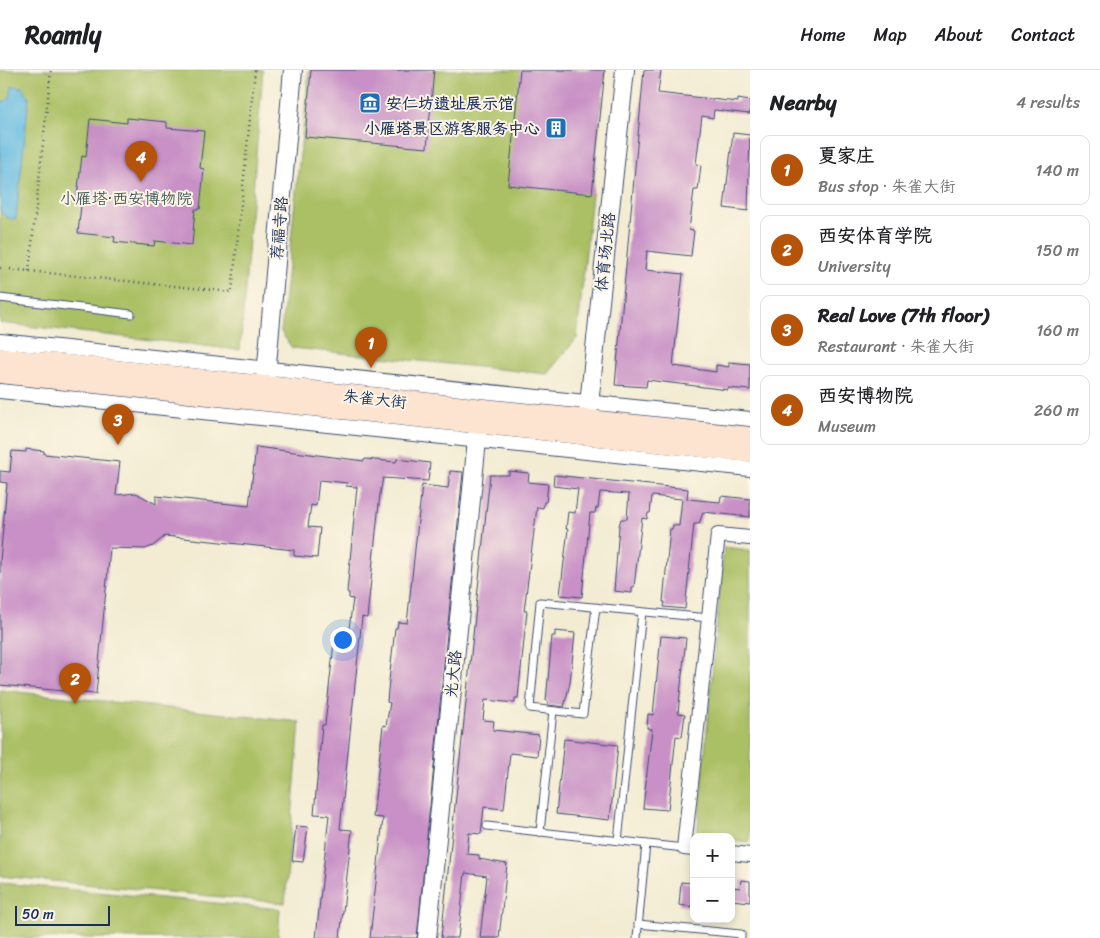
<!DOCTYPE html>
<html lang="en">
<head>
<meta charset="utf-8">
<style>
	:root { --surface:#fff; --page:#f6f6f6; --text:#202124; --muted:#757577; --line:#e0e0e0; --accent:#b45309 }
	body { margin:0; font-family:Sriracha,"LXGW WenKai TC",sans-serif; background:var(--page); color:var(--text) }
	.controls { position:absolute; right:15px; bottom:15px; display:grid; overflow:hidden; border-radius:10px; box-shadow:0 2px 8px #0003 }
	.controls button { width:45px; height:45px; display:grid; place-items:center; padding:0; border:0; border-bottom:1px solid var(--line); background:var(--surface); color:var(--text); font:25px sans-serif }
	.scale { position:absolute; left:15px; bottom:12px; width:95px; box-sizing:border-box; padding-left:5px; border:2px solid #1b2f5e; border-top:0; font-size:14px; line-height:18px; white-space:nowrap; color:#1b2f5e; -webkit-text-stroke:4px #fcf5e5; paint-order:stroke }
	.you { position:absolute; left:342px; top:569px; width:18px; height:18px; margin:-12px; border:4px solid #fff; border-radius:50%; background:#1a73e8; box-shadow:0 0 0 8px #1a73e833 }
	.badge { display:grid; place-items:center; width:32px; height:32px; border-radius:50%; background:var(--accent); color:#fff; font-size:16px; font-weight:700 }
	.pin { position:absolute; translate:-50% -41px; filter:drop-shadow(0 1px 2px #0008) }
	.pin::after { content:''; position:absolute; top:26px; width:18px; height:15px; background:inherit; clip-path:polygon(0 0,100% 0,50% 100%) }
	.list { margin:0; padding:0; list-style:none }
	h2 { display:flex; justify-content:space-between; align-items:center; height:65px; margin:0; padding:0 20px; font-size:21px }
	h2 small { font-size:16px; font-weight:400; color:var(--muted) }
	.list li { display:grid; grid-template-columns:32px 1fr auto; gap:15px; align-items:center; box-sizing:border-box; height:70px; margin:0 10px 10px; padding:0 10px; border:1px solid var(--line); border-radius:10px }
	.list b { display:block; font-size:19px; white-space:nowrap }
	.list p { margin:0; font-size:16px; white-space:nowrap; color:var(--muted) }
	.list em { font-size:16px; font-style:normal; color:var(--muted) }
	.map { position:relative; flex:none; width:750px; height:868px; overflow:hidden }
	header { display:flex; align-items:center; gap:30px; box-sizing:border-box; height:70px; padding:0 25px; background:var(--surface); border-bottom:1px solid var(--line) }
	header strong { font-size:24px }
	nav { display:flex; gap:28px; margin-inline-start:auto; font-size:18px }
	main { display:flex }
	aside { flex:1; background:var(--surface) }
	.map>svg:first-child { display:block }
	.green { fill:#abc065; stroke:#637862 }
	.water { fill:#65bce2; stroke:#4076a0 }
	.building { fill:#c890c6 }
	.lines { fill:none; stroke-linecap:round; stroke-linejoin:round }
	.service-casing { stroke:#3b4b70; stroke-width:9 }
	.minor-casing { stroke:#3b4b70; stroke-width:16 }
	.tertiary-casing { stroke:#3b4b70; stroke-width:20 }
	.secondary-casing { stroke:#3b4b70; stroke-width:22 }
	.path { stroke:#3b4b70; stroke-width:2.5; stroke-dasharray:1 4; stroke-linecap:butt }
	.service { stroke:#fff; stroke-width:7 }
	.minor { stroke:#fff; stroke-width:14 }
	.tertiary { stroke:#fff; stroke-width:18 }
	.secondary { stroke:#fde4d0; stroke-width:20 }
	.labels { text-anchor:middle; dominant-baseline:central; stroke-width:4; stroke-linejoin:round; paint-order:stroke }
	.poi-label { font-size:16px; font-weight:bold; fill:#1b2f5e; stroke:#fcf5e5; text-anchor:start }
	.park-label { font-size:16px; fill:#465a60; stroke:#fcf5e5 }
	.street-label { font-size:16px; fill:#1b2f5e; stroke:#fcf5e5 }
</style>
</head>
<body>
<header>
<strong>Roamly</strong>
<nav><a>Home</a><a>Map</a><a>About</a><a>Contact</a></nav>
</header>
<main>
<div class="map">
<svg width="750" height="868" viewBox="0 0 750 868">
	<rect width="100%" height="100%" fill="#fcf5e5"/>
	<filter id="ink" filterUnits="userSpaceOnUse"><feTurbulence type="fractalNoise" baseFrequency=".02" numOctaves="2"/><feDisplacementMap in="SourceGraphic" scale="10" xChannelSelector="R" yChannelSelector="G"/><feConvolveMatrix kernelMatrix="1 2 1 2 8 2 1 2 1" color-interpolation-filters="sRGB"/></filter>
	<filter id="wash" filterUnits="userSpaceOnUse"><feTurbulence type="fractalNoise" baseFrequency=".0096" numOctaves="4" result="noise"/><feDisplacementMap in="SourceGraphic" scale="20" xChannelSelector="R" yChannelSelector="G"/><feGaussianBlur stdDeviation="1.12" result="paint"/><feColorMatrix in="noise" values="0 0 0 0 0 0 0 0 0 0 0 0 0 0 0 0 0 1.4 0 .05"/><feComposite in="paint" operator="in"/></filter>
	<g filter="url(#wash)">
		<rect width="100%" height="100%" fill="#f3ecd3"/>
		<g class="green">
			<polygon points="0,0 263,0 240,280 0,253"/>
			<polygon points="309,0 605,0 577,268 547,304 292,278 281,262"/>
			<polygon points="724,477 750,480 750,772 731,770 731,767 697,767"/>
			<polygon points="0,620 300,652 285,833 0,806"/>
			<polygon points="0,813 280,839 278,868 0,868"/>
		</g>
		<polygon class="water" points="12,16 22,17 29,27 16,149 7,148 0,141 0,34 10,28"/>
		<g id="blocks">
			<g class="building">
				<polygon points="311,0 434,0 427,78 305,67"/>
				<polygon points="520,0 605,0 592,124 508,115"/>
				<polygon points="644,0 661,0 658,23 738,32 738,29 750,31 750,44 714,40 713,48 702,46 696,94 701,95 698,120 694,120 689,160 694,161 691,186 647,181 645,200 683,204 673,296 716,302 716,295 729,297 729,292 750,294 750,320 728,318 728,320 647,310 646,317 615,315"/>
				<polygon points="127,48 167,52 167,58 204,61 200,98 204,99 200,139 195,139 192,175 155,171 154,176 114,172 115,167 78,163 82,126 77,126 82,86 86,87 90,49 127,53"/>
				<polygon points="733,63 750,65 748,141 724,138"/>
				<polygon points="256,377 364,391 365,389 396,392 397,389 430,393 428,411 383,408 380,424 367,548 362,547 340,759 352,760 340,868 316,868 329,745 314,744 322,655 325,655 335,563 337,563 338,558 349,559 353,529 349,528 349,523 347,522 357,417 346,416 347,413 319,410 316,436 311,435 308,457 320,458 317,488 294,486 294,480 165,466 153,476 145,479 110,478 96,624 0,615 0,491 7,413 0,412 0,401 10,402 12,381 26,382 26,379 44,381 44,384 120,392 116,425 136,423 156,434 156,426 249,436"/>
				<polygon points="450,401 463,402 417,868 370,868 383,748 373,747 383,655 386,656 390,633 387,632 388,620 395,558 397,558 398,552 407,553 422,415 448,418"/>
				<polygon points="509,401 529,403 528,412 548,414 546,432 544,432 543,438 537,437 524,541 527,541 518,628 515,628 515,633 485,630 483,650 494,651 493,660 539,665 537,686 510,683 504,739 484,737 481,764 469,763 467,784 479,785 479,789 507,794 499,868 480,868 487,806 465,803 458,868 441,868 490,405 509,405"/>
				<polygon points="554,405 688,419 687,429 720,432 721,426 750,429 750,447 703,442 699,454 694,454 685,539 664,537 665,532 663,532 670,459 672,459 673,455 679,456 682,429 652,426 650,443 648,443 647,449 642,448 634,517 632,517 632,523 614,521 619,456 621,449 627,449 629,424 600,422 598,438 596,438 595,443 590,443 582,527 560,525 568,459 566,459 568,442 575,443 578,419 553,416"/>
				<polygon points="555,561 575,563 570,613 564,637 548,635 548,631 546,631 552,566 555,566"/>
				<polygon points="661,566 686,568 678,643 685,644 682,667 676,666 668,740 643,738 652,659 647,658 648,644 653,645"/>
				<polygon points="564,669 618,675 610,750 556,744"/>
				<polygon points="296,756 308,757 303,792 292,791"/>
				<polygon points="741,810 750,811 750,832 731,830 731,817 740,818"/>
				<polygon points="681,812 694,813 694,837 679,835"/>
			</g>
		</g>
	</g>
	<g filter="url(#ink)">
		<use href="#blocks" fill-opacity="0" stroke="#3b4b70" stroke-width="1"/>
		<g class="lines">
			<g class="service-casing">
				<g id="service">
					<polyline points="0,228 131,244"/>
					<polyline points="596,537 583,644 530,638 540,532 709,548"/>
					<polyline points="487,756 684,778"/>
					<polyline points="540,762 553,641"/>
					<polyline points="618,771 642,542"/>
					<polyline points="638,854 741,864 741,868"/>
					<polyline points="637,868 646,774"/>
				</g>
			</g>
			<g class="minor-casing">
				<g id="minor">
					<polyline points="0,271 750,349"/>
					<polyline points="0,321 750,399"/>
					<polyline points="694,779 684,778 718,465 750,468"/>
					<polyline points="731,783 750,785"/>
				</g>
			</g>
			<g class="tertiary-casing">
				<g id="tertiary">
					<polyline points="265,317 293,0"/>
					<polyline points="586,362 625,0"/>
					<polyline points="427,868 480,340"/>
				</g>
			</g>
			<g class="secondary-casing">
				<g id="secondary">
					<polyline points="0,288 750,367"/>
					<polyline points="0,303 750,382"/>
				</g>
			</g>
			<g class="path">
				<polyline points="0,198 232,222 255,0"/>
				<polyline points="29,201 51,0"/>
			</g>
			<use href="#service" class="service"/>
			<use href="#minor" class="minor"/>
			<use href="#tertiary" class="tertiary"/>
			<use href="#secondary" class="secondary"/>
		</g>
	</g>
	<defs>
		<g id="museum-square" transform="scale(1.125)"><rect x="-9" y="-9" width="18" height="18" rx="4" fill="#1f6fb2" stroke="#fcf5e5"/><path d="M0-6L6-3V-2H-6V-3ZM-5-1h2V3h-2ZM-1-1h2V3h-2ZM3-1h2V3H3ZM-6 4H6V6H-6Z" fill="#fff"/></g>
		<g id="building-square" transform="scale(1.125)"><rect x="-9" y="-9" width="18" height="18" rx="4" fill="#1f6fb2" stroke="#fcf5e5"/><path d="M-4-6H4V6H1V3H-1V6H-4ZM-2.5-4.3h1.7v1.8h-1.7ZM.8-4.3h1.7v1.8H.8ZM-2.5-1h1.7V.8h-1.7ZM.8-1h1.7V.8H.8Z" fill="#fff"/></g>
	</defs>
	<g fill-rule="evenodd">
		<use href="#museum-square" x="370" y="33"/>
		<use href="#building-square" x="556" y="58"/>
	</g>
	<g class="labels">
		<g class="poi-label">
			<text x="386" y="33">安仁坊遗址展示馆</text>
			<text x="540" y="58" text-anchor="end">小雁塔景区游客服务中心</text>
		</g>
		<g class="park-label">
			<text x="126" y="128">小雁塔·西安博物院</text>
		</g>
		<g class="street-label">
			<text transform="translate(279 158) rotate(-85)">荐福寺路</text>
			<text transform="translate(605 182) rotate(-84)">体育场北路</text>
			<text transform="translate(375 329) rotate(6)">朱雀大街</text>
			<text transform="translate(453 604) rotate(-84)">光大路</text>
		</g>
	</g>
</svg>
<div class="controls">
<button>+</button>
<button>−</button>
</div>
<div class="scale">50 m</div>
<div class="you"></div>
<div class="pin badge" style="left:371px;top:298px">1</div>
<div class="pin badge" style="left:75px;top:634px">2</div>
<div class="pin badge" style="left:118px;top:375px">3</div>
<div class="pin badge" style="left:141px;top:112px">4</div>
</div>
<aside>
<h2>Nearby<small>4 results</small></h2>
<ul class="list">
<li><span class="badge">1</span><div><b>夏家庄</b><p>Bus stop · 朱雀大街</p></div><em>140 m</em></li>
<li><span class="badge">2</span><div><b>西安体育学院</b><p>University</p></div><em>150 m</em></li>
<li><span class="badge">3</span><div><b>Real Love (7th floor)</b><p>Restaurant · 朱雀大街</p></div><em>160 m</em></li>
<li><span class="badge">4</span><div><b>西安博物院</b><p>Museum</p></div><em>260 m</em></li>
</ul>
</aside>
</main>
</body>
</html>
